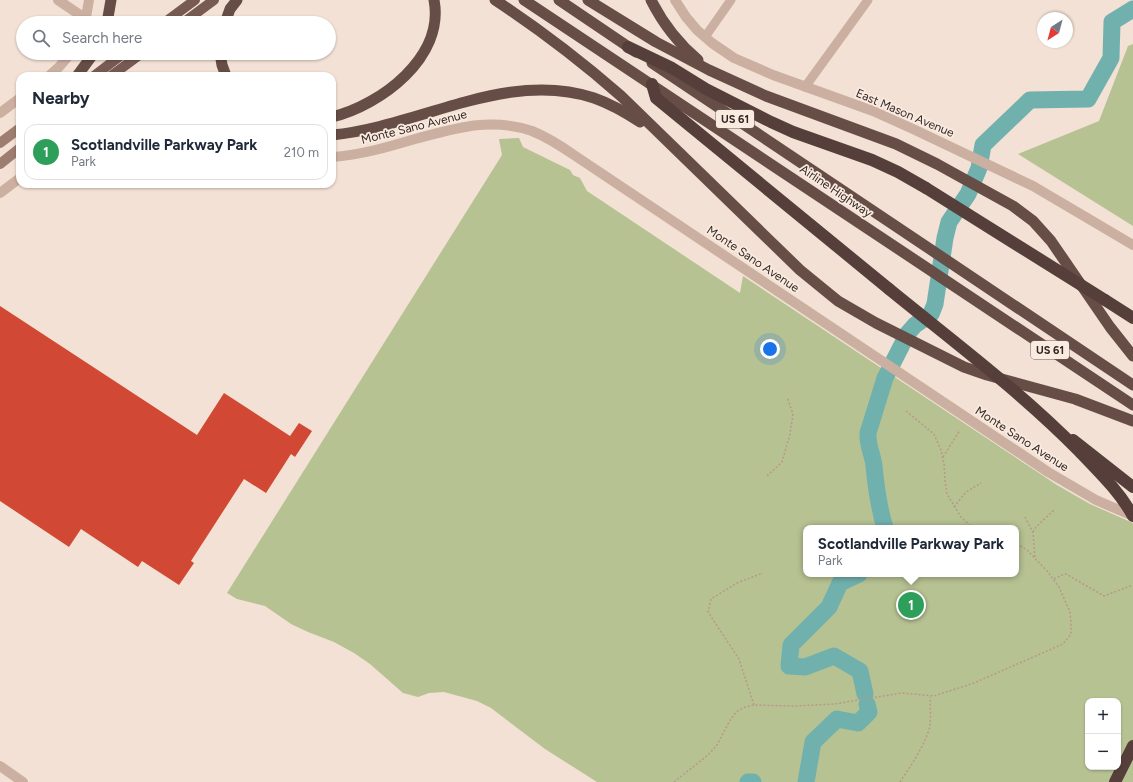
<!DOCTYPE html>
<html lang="en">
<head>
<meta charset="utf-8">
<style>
	:root { --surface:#fff; --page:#f6f6f7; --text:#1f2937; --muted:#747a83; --line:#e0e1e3; --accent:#165855 }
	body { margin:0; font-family:Figtree,sans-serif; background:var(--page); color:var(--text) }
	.controls { position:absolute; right:12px; bottom:12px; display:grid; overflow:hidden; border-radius:8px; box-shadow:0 1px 3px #0004 }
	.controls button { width:36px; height:36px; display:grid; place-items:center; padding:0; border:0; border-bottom:1px solid var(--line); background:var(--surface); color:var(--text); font:20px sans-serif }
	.compass { position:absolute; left:1037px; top:12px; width:36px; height:36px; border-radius:50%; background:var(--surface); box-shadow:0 1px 3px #0004; rotate:216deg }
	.you { position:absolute; left:770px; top:349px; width:14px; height:14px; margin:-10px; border:3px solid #fff; border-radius:50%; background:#1a73e8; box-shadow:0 0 0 6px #1a73e833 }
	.badge { display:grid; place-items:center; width:26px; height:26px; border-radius:50%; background:var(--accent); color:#fff; font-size:13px; font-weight:700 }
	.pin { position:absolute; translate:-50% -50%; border:2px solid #fff; box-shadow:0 1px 4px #0006 }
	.popup { position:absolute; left:803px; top:525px; width:216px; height:52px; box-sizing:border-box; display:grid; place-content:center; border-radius:8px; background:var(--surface); filter:drop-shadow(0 1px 3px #0005); font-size:13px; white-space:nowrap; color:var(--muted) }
	.popup b { font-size:15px; color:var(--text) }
	.popup::after { content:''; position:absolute; left:50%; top:100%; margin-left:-8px; border:8px solid transparent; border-top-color:var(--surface) }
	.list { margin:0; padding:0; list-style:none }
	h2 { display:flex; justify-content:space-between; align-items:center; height:52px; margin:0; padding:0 16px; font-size:17px }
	h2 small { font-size:13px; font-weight:400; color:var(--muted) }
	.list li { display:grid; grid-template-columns:26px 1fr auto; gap:12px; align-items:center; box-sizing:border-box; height:56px; margin:0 8px 8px; padding:0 8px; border:1px solid var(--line); border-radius:12px }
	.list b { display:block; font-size:15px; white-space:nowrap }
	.list p { margin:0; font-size:13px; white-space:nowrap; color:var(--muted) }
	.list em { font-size:13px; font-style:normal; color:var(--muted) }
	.icon { flex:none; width:22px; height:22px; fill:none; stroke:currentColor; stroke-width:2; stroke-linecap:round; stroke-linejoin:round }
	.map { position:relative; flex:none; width:1133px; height:782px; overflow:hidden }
	.search { position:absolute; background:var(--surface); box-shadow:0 1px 3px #0004; left:16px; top:16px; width:320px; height:44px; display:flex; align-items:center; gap:10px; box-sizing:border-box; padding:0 14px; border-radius:22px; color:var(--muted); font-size:15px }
	.panel { position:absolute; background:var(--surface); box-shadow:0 1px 3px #0004; left:16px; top:72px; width:320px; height:116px; border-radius:12px }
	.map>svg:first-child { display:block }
	.green { fill:#b7c293; fill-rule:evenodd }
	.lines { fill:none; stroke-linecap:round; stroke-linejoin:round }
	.river { stroke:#71b1ad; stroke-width:17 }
	.building { fill:#d14934 }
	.path { stroke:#b7988a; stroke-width:1.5; stroke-dasharray:2 2; stroke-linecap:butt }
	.minor { stroke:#cbafa0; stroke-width:9 }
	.tertiary { stroke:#cbafa0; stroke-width:10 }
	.secondary { stroke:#9e7d71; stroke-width:10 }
	.primary { stroke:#775b53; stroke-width:10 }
	.trunk { stroke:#664d46; stroke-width:11 }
	.motorway { stroke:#563f3a; stroke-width:12 }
	.motorway-bridge { stroke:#563f3a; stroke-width:12 }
	.labels { text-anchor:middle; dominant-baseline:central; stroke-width:3.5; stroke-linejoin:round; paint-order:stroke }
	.shield { fill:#faebe0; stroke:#6f625c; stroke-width:1 }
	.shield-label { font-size:11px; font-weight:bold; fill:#342724 }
	.street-label { font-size:12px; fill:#342724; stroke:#faebe0 }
</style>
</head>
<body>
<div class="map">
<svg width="1133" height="782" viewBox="0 0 1133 782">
	<rect width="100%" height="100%" fill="#f2e1d4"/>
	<g class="green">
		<polygon points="1133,44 1133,226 1018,154 1099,121 1128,46"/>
		<path d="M519,138L523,147L570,170L573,175L580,178L587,191L740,293L743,276L1057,485L1090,504L1133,523V782H597L545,749L491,708L477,701L444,692L429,693L418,697L403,693L370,664L354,653L334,642L308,632L291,624L265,606L237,599L227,593L502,155L499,139ZM806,528H1016V574H806ZM1088,701H1118V767H1088Z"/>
	</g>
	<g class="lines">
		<g class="river">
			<path d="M885,528C879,508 876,487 874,466C873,455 867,445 868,433L885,378L908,333L915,325L931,314L935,304L945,238L949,222L968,194L979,168L983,145L1030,100L1088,99L1111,58L1112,22L1133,9"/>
			<polyline points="859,574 840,583 829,607 791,645 789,666 805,667 834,656 860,671 865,694"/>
			<polyline points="748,782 753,782"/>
			<polyline points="806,782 813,742 837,719 858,723 869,712 867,704"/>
		</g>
	</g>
	<polygon class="building" points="0,306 197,435 224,393 290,436 299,423 312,431 295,457 291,454 266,493 244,479 191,561 194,563 179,585 142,561 138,567 81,529 69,547 0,501"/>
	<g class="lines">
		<g class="path">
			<polyline points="906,411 934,434 941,450 944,464 945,480 947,494 961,517 973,528"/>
			<polyline points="943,457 960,430"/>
			<polyline points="767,476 782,462 790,434 793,414 787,397"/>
			<polyline points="954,507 966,492 981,483"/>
			<polyline points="1025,517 1033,532 1035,558"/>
			<polyline points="1033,532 1036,527 1054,510"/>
			<polyline points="1054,579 1062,575 1066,574 1104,596 1133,585"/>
			<polyline points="754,705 739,659 708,612 711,599 737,583 763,573"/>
			<polyline points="674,782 708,755 717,745 729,722 736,712 745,707 754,705 795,706 834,704 902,693 934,696 974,683 1063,644 1071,634 1071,622 1070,612 1059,587 1048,572 1027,550 1016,543"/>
			<path d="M900,782C910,767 927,742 930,725C931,716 930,706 930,697"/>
		</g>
		<g class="minor">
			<polyline points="705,37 731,0"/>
			<polyline points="805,87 868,0"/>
		</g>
		<g class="tertiary">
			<polyline points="58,0 86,19"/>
			<polyline points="675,0 686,17 697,30 712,43 734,58 773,75 873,111 913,129 1033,186 1133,245"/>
			<polyline points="85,23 89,0"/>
			<polyline points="49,76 59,67 71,53"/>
			<polyline points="0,113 20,98"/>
			<path d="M332,157C361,155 388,147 415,139C456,128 490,117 532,131C547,137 561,146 574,155L1048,472L1096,500L1133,516"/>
			<polyline points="0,193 20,178"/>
			<polyline points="0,766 23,782"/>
		</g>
		<g class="secondary">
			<polyline points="0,143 20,128"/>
			<polyline points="0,164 20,148"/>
		</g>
		<g class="primary">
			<polyline points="164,23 195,0"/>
			<polyline points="183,23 214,0"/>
			<polyline points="94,76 124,53"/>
			<polyline points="111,76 142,53"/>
		</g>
		<g class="trunk">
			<path d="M495,0C539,29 581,61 621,96L800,270L838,301L876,323L964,367L987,375L1075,399L1133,421"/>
			<polyline points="524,0 1133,405"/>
			<polyline points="559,0 636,52"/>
			<polyline points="588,0 656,42 709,70 766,96 896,144 937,164 1013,206 1033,221 1051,241 1110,327 1133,356"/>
			<path d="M651,0C663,24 678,43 698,60"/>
			<polyline points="107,23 111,0"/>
			<polyline points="225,23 230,9 237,0"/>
			<polyline points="220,53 222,65 226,76"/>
			<polyline points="652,63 1133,385"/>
			<polyline points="77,76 94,53"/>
			<path d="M332,117C381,105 445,57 434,0"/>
			<path d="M332,135C419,127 506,69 594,98C611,104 625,112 640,122"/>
		</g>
		<g class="motorway">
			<polyline points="628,47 672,68 706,89 771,122 793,132 872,160 898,172 926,188"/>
			<polyline points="652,84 656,98 889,289"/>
			<polyline points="1105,300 1133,318"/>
			<polyline points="1073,440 1133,487"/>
			<polyline points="1115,782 1133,746"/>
		</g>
		<g class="motorway-bridge">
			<polyline points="926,188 1105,300"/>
			<path d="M889,289C954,342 1021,392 1079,451C1099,472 1119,491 1133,516"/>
		</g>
	</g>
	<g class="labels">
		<g class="shield">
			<rect x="716" y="110" width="38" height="18" rx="3"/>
			<rect x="1031" y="341" width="38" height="18" rx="3"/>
		</g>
		<g class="shield-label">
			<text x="735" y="119">US 61</text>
			<text x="1050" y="350">US 61</text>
		</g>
		<g class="street-label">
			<text transform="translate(905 113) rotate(23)">East Mason Avenue</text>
			<text transform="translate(414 127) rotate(-14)">Monte Sano Avenue</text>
			<text transform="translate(836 191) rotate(34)">Airline Highway</text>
			<text transform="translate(753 259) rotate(34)">Monte Sano Avenue</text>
			<text transform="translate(1022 439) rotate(33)">Monte Sano Avenue</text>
		</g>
	</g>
</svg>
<div class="controls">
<button>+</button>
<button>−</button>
</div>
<svg class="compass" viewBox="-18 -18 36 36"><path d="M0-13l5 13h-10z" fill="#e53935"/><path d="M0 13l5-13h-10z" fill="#747a83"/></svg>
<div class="you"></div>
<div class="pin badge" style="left:911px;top:605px;background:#2e9e5b">1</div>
<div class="popup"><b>Scotlandville Parkway Park</b>Park</div>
<div class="search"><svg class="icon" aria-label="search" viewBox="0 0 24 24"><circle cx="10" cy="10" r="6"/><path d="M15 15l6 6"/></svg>Search here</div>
<section class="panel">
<h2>Nearby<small></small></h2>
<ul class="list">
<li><span class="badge" style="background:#2e9e5b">1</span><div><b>Scotlandville Parkway Park</b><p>Park</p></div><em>210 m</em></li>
</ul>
</section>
</div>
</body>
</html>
